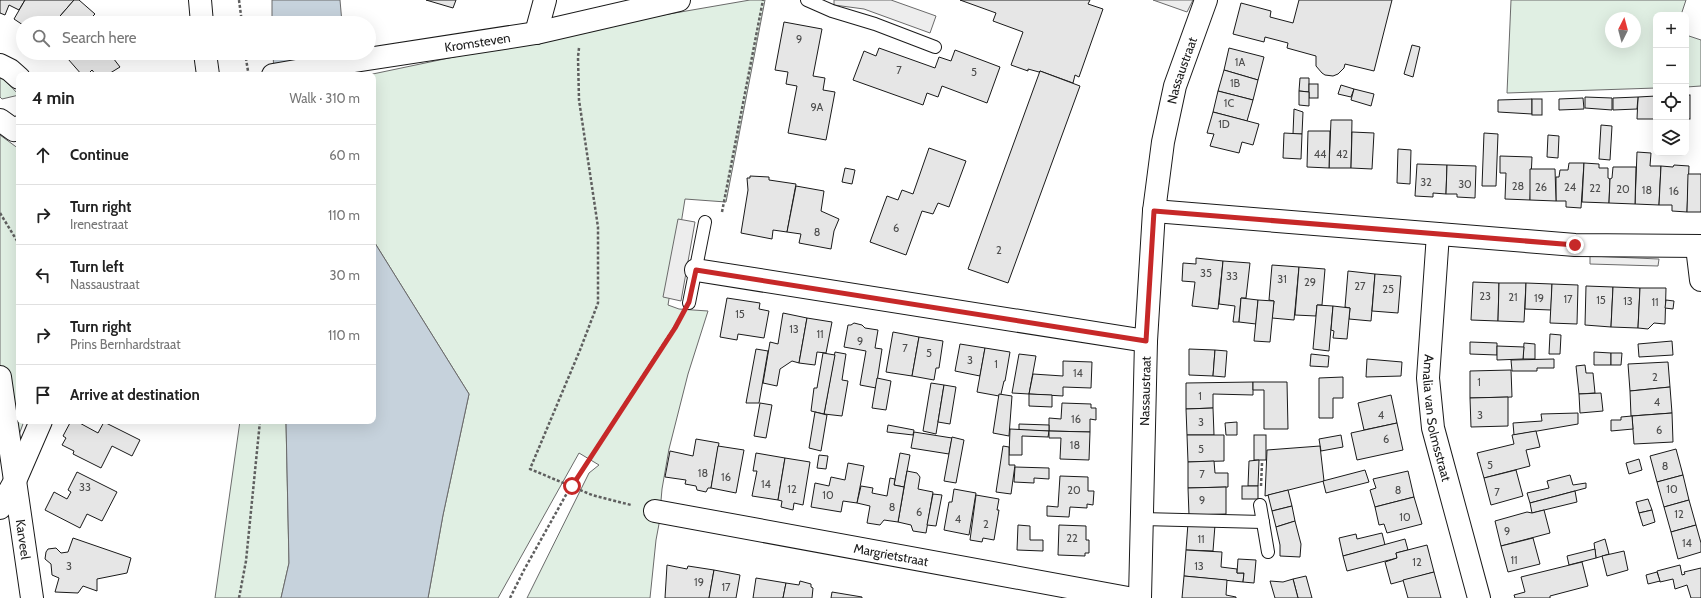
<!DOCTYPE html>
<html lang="en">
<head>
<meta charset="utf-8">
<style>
	:root { --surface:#fff; --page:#f2f2f2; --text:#222; --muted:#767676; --line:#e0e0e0 }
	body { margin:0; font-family:Cabin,sans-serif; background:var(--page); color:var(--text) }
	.controls { position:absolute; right:12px; top:12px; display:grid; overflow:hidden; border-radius:8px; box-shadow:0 4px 16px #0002 }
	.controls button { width:36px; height:36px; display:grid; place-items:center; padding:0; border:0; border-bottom:1px solid var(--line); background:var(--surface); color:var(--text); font:20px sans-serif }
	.compass { position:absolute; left:1605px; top:12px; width:36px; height:36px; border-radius:50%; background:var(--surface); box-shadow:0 4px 16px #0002; rotate:6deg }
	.stop { position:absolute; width:12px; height:12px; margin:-9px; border:3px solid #c62828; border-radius:50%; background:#fff }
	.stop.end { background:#c62828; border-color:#fff; box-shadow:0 1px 4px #0008 }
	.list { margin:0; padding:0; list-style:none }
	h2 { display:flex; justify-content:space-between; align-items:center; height:52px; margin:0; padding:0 16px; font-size:17px }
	h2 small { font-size:13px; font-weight:400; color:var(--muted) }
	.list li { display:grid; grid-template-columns:26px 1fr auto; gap:12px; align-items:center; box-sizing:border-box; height:60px; padding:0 16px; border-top:1px solid var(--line) }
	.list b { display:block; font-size:15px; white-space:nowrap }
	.list p { margin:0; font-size:13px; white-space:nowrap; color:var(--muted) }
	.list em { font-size:13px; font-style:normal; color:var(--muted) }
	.icon { flex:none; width:22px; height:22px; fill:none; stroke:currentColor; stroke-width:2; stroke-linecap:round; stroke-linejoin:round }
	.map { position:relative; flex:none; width:1701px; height:598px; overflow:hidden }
	.search { position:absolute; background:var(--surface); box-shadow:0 4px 16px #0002; left:16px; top:16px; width:360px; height:44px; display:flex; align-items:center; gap:10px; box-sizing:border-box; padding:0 14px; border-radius:22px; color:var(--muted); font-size:15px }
	.panel { position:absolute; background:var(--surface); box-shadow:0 4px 16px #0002; left:16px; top:72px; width:360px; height:352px; border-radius:8px }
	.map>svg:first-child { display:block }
	.green { fill:#e0efe3; stroke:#6a6a6a; fill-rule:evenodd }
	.parking { fill:#ededed; stroke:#6a6a6a }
	.water { fill:#c6d2dc; stroke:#6a6a6a }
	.building { fill:#e6e6e6; stroke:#1a1a1a }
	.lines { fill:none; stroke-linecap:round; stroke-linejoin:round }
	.service-casing { stroke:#1a1a1a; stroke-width:14 }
	.minor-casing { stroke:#1a1a1a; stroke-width:24 }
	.path { stroke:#5f5f5f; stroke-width:2.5; stroke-dasharray:3 2; stroke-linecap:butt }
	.service { stroke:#fff; stroke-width:12 }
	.minor { stroke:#fff; stroke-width:22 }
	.route { stroke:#c62828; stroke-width:5 }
	.labels { text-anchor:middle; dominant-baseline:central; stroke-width:3; stroke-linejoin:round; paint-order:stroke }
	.number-label { font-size:11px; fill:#4d4d4d }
	.street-label { font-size:13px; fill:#1a1a1a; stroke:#fff }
</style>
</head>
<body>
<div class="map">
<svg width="1701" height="598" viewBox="0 0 1701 598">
	<rect width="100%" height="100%" fill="#fff"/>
	<g class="green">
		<polygon points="750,0 765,0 726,202 685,199 668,305 679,309 708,311 688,374 669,449 662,489 659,524 656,540 650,598 527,598 589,473 599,465 579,453 498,598 428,598 443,515 469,394 373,240 373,75 368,75 611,24"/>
		<path d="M1511,0H1686L1681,15H1656V88L1507,93ZM1611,18H1635V42H1611Z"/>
		<polygon points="1686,35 1701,40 1701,86 1686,87"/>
		<polygon points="0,75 19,95 2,99 0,97"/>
		<polygon points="0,135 19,149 19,421 24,421 16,443 5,413 0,365"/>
		<polygon points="240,421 286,421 289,563 281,598 215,598"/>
	</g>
	<g class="parking">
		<polygon points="834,0 891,0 936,16 930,33 864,9 834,5"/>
		<polygon points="1153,0 1193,0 1187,12"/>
		<polygon points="678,219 695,222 681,301 663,297"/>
		<polygon points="1590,256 1659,259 1658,266 1590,264"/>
	</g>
	<g class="water">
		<polygon points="272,0 340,0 342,23 272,23"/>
		<polygon points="273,53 344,53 345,75 274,75"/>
		<polygon points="373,240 469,394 443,515 428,598 281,598 289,563 286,421 373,421"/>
	</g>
	<g class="building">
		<polygon points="0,0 25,0 19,10 9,5 5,15 0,13"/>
		<polygon points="25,0 74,0 54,23 23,23 23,25 14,19"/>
		<polygon points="74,0 79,0 95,14 86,23 54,23"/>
		<polygon points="426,0 456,0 453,8"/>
		<polygon points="960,0 1090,0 1088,4 1103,9 1079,77 1075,75 1073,83 1040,71 1039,72 1028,69 1028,71 1011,65 1023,32 993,21 996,13"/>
		<polygon points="1299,0 1392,0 1374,71 1345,64 1344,68 1338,74 1333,76 1325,75 1322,73 1316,66 1316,56 1287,48 1288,43 1265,37 1264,42 1233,34 1241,3 1271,11 1270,17 1293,23"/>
		<polygon points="784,22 822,29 813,76 825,78 823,90 835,92 826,140 788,133 797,86 786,84 788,72 775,70"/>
		<polygon points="1412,45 1420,47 1413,77 1404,74"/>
		<polygon points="879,48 935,68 939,57 951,61 955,50 1000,67 987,103 942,86 938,97 927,93 923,105 853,80 864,51 876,56"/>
		<polygon points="1229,48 1264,57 1258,80 1224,70"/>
		<polygon points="75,53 112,53 110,54 120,67 107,75 96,75 92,70 87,75 82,75 68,59"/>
		<polygon points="1224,70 1258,80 1253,100 1218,91"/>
		<polygon points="1040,71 1080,86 1008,283 968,269"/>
		<polygon points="1300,78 1309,78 1309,92 1299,91"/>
		<rect x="1309" y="84" width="9" height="14"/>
		<polygon points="1341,85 1354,89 1351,97 1338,94"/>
		<polygon points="1354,89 1374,94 1371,106 1351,100"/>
		<polygon points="1218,91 1253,100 1247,121 1213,112"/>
		<polygon points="1299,91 1309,92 1309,106 1299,105"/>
		<rect x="1686" y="95" width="4" height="24"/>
		<polygon points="1656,96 1656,119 1637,119 1638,97"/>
		<polygon points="1585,97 1612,98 1612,110 1585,108"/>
		<polygon points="1638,97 1637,109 1613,110 1613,98"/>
		<polygon points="1583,98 1584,109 1559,110 1559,99"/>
		<polygon points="1532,99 1532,114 1498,112 1498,100"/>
		<rect x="1532" y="99" width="10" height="16"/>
		<polygon points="1294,109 1303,112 1302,134 1293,134"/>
		<polygon points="1213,112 1259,124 1253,145 1242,142 1239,153 1210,146 1214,134 1207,133"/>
		<polygon points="1331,120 1352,120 1351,168 1329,168"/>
		<polygon points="1601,125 1612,126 1610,160 1599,159"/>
		<polygon points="1308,131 1330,131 1329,168 1307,167"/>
		<polygon points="1352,132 1374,133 1372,169 1351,168"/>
		<polygon points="1284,133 1302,134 1301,159 1283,158"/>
		<polygon points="1484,133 1498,134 1496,186 1482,186"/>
		<polygon points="1548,135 1559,136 1558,158 1547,157"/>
		<polygon points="929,148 966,161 949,207 938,203 933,214 922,211 906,255 870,242 887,196 898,200 902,190 913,194"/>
		<polygon points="1398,149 1411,150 1410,184 1397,183"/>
		<polygon points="1637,152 1651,153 1650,166 1661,166 1659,205 1635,204"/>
		<polygon points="1500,156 1532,157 1530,200 1505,199 1506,173 1500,173"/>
		<polygon points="1569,163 1584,163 1581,208 1566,207 1566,201 1556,201 1556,177 1559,177 1560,170 1568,170"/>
		<polygon points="1584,163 1599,164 1599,168 1608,168 1608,178 1610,179 1609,203 1582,202"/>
		<polygon points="1417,164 1447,165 1446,194 1433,193 1433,197 1415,196"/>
		<polygon points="1447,165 1476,166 1475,198 1457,197 1457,194 1446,194"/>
		<polygon points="1674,165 1689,166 1687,212 1672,211 1672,205 1659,205 1661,166 1673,167"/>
		<polygon points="1613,167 1636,167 1635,204 1609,203 1610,179 1612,178"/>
		<polygon points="845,168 855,170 852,184 842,182"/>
		<polygon points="1530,169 1555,169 1556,201 1530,200"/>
		<polygon points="1688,174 1701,174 1701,212 1687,212"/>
		<polygon points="750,176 769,177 769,180 796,184 787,232 773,230 772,239 741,233 748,190 747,178 750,178"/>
		<polygon points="796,186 824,191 821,211 839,219 834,231 831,249 799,243 801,234 787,232"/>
		<polygon points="1196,258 1223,261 1218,309 1192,306 1195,282 1182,281 1183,263 1196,264"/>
		<polygon points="1223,261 1250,263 1246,298 1241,298 1239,322 1233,322 1235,306 1219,304"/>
		<polygon points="1272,265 1299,267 1294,320 1272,318 1274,301 1269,300"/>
		<polygon points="1299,267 1325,269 1322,305 1317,305 1316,316 1295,315"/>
		<polygon points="1348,271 1375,274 1371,321 1349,319 1350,308 1345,307"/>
		<polygon points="1375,274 1401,276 1398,313 1372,311"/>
		<polygon points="1473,282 1499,283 1498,321 1471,320"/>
		<polygon points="1499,283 1526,283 1524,322 1498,321"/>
		<polygon points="1526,283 1552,284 1551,310 1525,309"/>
		<polygon points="1552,284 1578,285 1577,324 1550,323"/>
		<polygon points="1586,286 1613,287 1611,327 1585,325"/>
		<polygon points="1613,287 1640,288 1638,328 1611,327"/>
		<polygon points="1640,288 1666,288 1665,324 1654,323 1648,329 1638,328"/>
		<polygon points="727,298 760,303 759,309 769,311 764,338 738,334 737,340 720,337"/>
		<polygon points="1241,298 1258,300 1256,324 1239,322"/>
		<polygon points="1258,300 1274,301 1270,342 1254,341"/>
		<polygon points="1666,300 1674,301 1673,309 1665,308"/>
		<polygon points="1317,305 1333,306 1329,351 1313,349"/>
		<polygon points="1333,306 1350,308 1347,339 1333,338 1334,331 1331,330"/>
		<polygon points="783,313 807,318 799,363 792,361 780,369 777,386 763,383 770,342 778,344"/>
		<polygon points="807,318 832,322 826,353 817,352 815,365 799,363"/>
		<polygon points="854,323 862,325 865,328 878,330 875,348 882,349 876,388 860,385 866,351 844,347 848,325 851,325"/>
		<polygon points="893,332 919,337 912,376 886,372"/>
		<polygon points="1550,334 1561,335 1560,354 1549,354"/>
		<polygon points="919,337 943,341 939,368 936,368 934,380 912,376"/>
		<polygon points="1672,341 1673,355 1639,357 1638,344"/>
		<polygon points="1470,342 1497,343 1497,355 1470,354"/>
		<polygon points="1524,343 1535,344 1535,359 1523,359"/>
		<polygon points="960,344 985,348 980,376 955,371"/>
		<polygon points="1497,346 1524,347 1523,359 1497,360"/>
		<polygon points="985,348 1010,352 1005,381 1004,381 1001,394 999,396 977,392"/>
		<polygon points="756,349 768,351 759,403 746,403"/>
		<polygon points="1189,349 1215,350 1213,376 1189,375"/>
		<polygon points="1215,350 1227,351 1225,377 1213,376"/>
		<polygon points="835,352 846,354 842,380 848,381 842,416 824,414"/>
		<polygon points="1594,352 1611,353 1611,365 1594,365"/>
		<polygon points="823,353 835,355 824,414 811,411 814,388 817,388"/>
		<polygon points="1611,353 1622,353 1621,365 1611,365"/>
		<polygon points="1019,354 1036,356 1029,394 1012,393"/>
		<polygon points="1311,354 1329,356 1328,367 1310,366"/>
		<polygon points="1367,359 1402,362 1401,376 1366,377"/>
		<polygon points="1554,359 1554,368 1537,368 1537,371 1512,371 1511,360"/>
		<polygon points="1063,361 1092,362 1091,388 1063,387 1063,396 1029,394 1033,374 1063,376"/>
		<polygon points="1668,362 1670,387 1630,391 1628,364"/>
		<polygon points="1585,365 1586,373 1593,373 1595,393 1579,394 1576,366"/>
		<polygon points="1511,370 1512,397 1470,398 1470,371"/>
		<polygon points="1343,377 1343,398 1333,398 1333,418 1319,418 1319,378"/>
		<polygon points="877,378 891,381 886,410 872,408"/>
		<polygon points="1253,382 1253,395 1213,394 1213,408 1186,409 1186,383"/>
		<polygon points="1253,382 1287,382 1288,429 1264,429 1264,390 1253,390"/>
		<polygon points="931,383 944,385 936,434 923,431"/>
		<polygon points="944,385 956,387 950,424 938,422"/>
		<polygon points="1670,387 1672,413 1631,416 1630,391"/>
		<polygon points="1601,393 1603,411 1580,413 1579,394"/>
		<polygon points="999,394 1012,396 1009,436 993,433"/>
		<polygon points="1029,394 1052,395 1052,407 1029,406"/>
		<polygon points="1391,395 1397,423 1364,430 1358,403"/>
		<polygon points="1508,397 1508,426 1471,427 1470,398"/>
		<polygon points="760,403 772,405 766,438 754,436"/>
		<polygon points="1062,403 1091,404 1091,408 1096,408 1096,420 1090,419 1090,432 1049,431 1049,418 1061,419"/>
		<polygon points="1213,408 1214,435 1187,435 1186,409"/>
		<polygon points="815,412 827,415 821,451 809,448"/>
		<polygon points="1578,413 1578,424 1514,435 1513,423 1542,421 1541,414"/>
		<polygon points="1672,413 1673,442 1634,444 1632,416"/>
		<polygon points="1632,416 1633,429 1611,431 1611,420 1621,420 1621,417"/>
		<polygon points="71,421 76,421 98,433 104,422 140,440 132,456 112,446 101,468 73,454 74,451 62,445 66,438 63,436"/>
		<polygon points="1237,422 1237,435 1226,435 1225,423"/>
		<polygon points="1397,423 1403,450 1357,460 1351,433"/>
		<polygon points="1019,424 1049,425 1049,431 1019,430"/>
		<polygon points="888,425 914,430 913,435 887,432"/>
		<polygon points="1010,429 1049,431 1048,437 1022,436 1022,455 1009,455"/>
		<polygon points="1049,431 1090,432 1089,460 1060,459 1061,438 1049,438"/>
		<polygon points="1536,431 1540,447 1526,450 1530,466 1484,478 1477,453 1514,444 1512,435"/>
		<polygon points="914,432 952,438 949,454 911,448"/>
		<polygon points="1187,435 1224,435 1224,461 1188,462"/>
		<rect x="1254" y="435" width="12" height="25"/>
		<polygon points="1341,435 1343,447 1321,451 1319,439"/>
		<polygon points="952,437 964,440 956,483 944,481"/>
		<polygon points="696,439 719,443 711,488 708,488 706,492 697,490 696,486 685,484 686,480 665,477 670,451 693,456"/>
		<polygon points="718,446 744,450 736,493 711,488"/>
		<polygon points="1003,446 1009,447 1009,465 1015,465 1011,494 996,492"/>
		<polygon points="1320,446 1324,481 1265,496 1267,450"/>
		<polygon points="1676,449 1683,475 1657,482 1650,456"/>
		<polygon points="756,453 785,458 778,500 752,496 757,471 753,471"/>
		<polygon points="900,453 910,455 904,487 894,485"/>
		<polygon points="819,455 828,456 826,469 817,468"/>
		<polygon points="785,458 810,462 803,505 794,503 793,510 781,507 782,501 778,500"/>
		<polygon points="1639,459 1642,470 1629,474 1626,463"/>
		<polygon points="1259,460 1258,486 1248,486 1249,461"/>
		<polygon points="1214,461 1215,473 1228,473 1228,487 1188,488 1188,462"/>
		<polygon points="848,463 864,466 857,503 843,501 841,512 811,507 815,483 829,486 831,477 845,480"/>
		<polygon points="1015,467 1049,468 1049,479 1034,478 1034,483 1014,482"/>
		<polygon points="1365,470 1369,482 1326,493 1323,481"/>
		<polygon points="1516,470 1523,496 1491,505 1484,478"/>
		<polygon points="907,471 917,473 920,477 918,489 933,492 926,533 913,531 911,525 898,522"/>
		<polygon points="1408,471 1414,497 1375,507 1370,490 1376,488 1373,479"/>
		<polygon points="77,472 117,492 102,521 87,514 80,528 45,510 54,492 67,499 71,492 68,490"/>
		<polygon points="1570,475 1573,485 1586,483 1586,488 1530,503 1527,493 1549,488 1547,481"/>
		<polygon points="1683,475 1689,500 1664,507 1657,482"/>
		<polygon points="1060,476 1088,477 1088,491 1094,491 1093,505 1087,504 1087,508 1070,507 1069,517 1047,516 1047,506 1058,507"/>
		<polygon points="890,478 895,479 894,485 904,487 898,522 884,520 880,525 867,523 870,506 857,503 861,486 873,488 872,493 887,496"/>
		<rect x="1242" y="486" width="16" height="13"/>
		<polygon points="1226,487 1226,514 1189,515 1188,488"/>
		<polygon points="954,489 976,493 969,535 944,530 949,502 952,502"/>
		<polygon points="1288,490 1292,506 1272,511 1268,495"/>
		<polygon points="1575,491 1577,502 1532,513 1530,503"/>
		<polygon points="933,494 942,495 936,526 927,525"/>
		<polygon points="976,495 999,499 997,510 999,510 994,540 983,538 982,542 970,540"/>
		<polygon points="1414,497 1422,524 1387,533 1384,524 1379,525 1375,507"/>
		<polygon points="1648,499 1652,510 1639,513 1636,502"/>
		<polygon points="1689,500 1696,525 1671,532 1664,507"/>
		<polygon points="1292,506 1295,521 1276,527 1272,511"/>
		<polygon points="1544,510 1550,533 1501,546 1495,521 1527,512 1532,513"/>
		<polygon points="1652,510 1655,522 1643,526 1639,513"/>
		<polygon points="1295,521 1301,544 1300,557 1280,556 1280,545 1276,527"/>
		<polygon points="1188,523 1215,525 1213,551 1186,550"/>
		<polygon points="1018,525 1030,526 1030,540 1043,540 1043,551 1017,550"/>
		<polygon points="1059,525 1086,526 1086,540 1089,540 1089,553 1085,553 1085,556 1058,555"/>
		<polygon points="1696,525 1701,543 1701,552 1678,559 1671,532"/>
		<polygon points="1382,533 1385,545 1343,556 1339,538 1356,534 1357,539"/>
		<polygon points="73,538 131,558 127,573 97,579 97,591 83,586 78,593 55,592 59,578 52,575 51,564 45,559 46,552 48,549 56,548 61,553 68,552"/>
		<polygon points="1533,538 1540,564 1508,572 1501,546"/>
		<polygon points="1405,539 1408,550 1396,553 1397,558 1347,571 1343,556"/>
		<polygon points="1605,539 1609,554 1596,558 1594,543"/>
		<polygon points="1427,545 1434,572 1391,584 1385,562 1397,558 1396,553"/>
		<polygon points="1595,549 1596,558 1569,565 1567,556"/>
		<polygon points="1186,550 1222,552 1221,567 1237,569 1237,573 1244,573 1243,582 1184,576"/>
		<polygon points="1624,551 1628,570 1607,576 1602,556"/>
		<polygon points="1238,559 1256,560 1254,583 1243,582 1244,573 1237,573"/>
		<polygon points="1582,562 1588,586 1550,596 1550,598 1515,598 1514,595 1525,592 1521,577"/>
		<polygon points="667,565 687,569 688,566 714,570 709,598 665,598"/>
		<polygon points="1680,565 1682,575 1685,574 1684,572 1701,568 1701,598 1691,598 1687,585 1675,589 1673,579 1660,582 1657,571"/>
		<polygon points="714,570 740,575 736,598 709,598"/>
		<polygon points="1434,572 1441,598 1408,598 1403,580"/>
		<polygon points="1657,572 1660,581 1648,584 1646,575"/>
		<polygon points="1184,576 1227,580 1226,595 1236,597 1236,598 1182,598"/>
		<polygon points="1306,576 1312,598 1298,598 1293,579"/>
		<polygon points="756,578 786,583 783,598 753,598"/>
		<polygon points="1293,579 1298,598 1275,598 1270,581 1283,582"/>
		<polygon points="800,581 811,584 811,587 813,588 812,598 783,598 786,583 799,585"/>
		<polygon points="832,592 862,597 862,598 831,598"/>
	</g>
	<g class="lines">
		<g class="service-casing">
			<g id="service">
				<polyline points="807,0 832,11 875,24 935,47"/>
				<polyline points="689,303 705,222"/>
				<polyline points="1260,505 1268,552"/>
				<polyline points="1142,519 1263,522"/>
			</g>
		</g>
		<g class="minor-casing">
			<g id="minor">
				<polyline points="200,0 202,23"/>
				<polyline points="536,33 545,0"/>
				<polyline points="205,53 208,75"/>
				<polyline points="0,65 10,70 19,78"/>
				<path id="s1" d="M273,75L348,62L536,33L679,0"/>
				<polyline points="0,120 14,130 19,127"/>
				<polyline points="1154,211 1575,245 1701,246"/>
				<path id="s2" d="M1438,234L1428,378L1433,428L1479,598"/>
				<polyline points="1697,247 1701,280"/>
				<polyline points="696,270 1146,341"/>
				<path id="s3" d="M0,377L32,598"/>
				<polyline points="0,508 15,481 41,421"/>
				<path id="s4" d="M655,511L1128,598"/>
				<path id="s5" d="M1140,598L1146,341L1154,211L1163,142L1175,86L1206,0"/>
			</g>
		</g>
		<g class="path">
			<polyline points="239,0 242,23"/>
			<polyline points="579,48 578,57 579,100 598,227 598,303 580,350 530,469 592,495 631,505"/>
			<polyline points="245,53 248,71"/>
			<polyline points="722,212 763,0"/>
			<polyline points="0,213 19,244"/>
			<polyline points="1261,486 1262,463"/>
			<polyline points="239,598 246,561 260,421"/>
			<polyline points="510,598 524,570 567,493 679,320"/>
		</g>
		<use href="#service" class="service"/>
		<use href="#minor" class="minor"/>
	</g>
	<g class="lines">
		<polyline class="route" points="572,486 675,328 689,302 696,270 1146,341 1154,211 1575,245"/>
	</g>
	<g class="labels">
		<g class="number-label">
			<text x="799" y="39">9</text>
			<text x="1240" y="62">1A</text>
			<text x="899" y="70">7</text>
			<text x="974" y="72">5</text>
			<text x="1235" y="83">1B</text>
			<text x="1229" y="103">1C</text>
			<text x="817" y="107">9A</text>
			<text x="1224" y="124">1D</text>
			<text x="1320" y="154">44</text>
			<text x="1342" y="154">42</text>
			<text x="1426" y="182">32</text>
			<text x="1465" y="184">30</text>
			<text x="1518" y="186">28</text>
			<text x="1541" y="187">26</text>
			<text x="1570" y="187">24</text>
			<text x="1595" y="188">22</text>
			<text x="1623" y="189">20</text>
			<text x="1647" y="190">18</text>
			<text x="1674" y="191">16</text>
			<text x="896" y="228">6</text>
			<text x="817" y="232">8</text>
			<text x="999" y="250">2</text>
			<text x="1206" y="273">35</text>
			<text x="1232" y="276">33</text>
			<text x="1282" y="279">31</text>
			<text x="1310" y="282">29</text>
			<text x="1360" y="286">27</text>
			<text x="1388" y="289">25</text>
			<text x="1485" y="296">23</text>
			<text x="1513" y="297">21</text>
			<text x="1539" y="298">19</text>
			<text x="1568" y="299">17</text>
			<text x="1601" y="300">15</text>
			<text x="1628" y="301">13</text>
			<text x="1655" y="302">11</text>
			<text x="740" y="314">15</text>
			<text x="794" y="329">13</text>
			<text x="820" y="334">11</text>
			<text x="860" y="341">9</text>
			<text x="905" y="348">7</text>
			<text x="929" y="353">5</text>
			<text x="970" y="360">3</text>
			<text x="996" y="364">1</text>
			<text x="1078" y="373">14</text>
			<text x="1655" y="377">2</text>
			<text x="1479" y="382">1</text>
			<text x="1200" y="396">1</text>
			<text x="1657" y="402">4</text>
			<text x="1381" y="415">4</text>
			<text x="1480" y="415">3</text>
			<text x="1076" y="419">16</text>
			<text x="1201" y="422">3</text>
			<text x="1659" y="430">6</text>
			<text x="1386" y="439">6</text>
			<text x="1075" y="445">18</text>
			<text x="1201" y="449">5</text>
			<text x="1490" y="465">5</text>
			<text x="1665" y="466">8</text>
			<text x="703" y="473">18</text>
			<text x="1202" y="474">7</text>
			<text x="726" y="477">16</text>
			<text x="766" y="484">14</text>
			<text x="85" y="487">33</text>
			<text x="792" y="489">12</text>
			<text x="1672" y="489">10</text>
			<text x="1074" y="490">20</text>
			<text x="1398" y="490">8</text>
			<text x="1497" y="492">7</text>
			<text x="828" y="495">10</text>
			<text x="1202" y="500">9</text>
			<text x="892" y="507">8</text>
			<text x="919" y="512">6</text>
			<text x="1679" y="514">12</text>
			<text x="1405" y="517">10</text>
			<text x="958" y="519">4</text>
			<text x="986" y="524">2</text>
			<text x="1507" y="531">9</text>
			<text x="1072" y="538">22</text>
			<text x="1201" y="539">11</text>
			<text x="1687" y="543">14</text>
			<text x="1514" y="560">11</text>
			<text x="1417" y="562">12</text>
			<text x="69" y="566">3</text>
			<text x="1199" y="566">13</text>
			<text x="699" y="582">19</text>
			<text x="726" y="587">17</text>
		</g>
		<g class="street-label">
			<text stroke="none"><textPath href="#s1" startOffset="207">Kromsteven</textPath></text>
			<text stroke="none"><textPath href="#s5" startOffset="531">Nassaustraat</textPath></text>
			<text stroke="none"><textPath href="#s5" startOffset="207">Nassaustraat</textPath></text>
			<text stroke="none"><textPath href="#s2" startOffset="185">Amalia van Solmsstraat</textPath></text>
			<text stroke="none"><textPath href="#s3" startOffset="164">Karveel</textPath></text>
			<text stroke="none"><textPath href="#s4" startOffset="240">Margrietstraat</textPath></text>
		</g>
	</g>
</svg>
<div class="controls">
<button>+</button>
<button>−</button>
<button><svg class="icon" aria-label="locate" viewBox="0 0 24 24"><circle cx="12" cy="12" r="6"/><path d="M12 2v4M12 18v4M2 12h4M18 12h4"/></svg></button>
<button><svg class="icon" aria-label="layers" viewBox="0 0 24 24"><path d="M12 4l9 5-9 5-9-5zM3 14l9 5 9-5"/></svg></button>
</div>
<svg class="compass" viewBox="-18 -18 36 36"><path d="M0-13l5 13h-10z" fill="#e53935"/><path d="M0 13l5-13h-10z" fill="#767676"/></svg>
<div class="stop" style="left:572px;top:486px"></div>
<div class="stop end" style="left:1575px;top:245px"></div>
<div class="search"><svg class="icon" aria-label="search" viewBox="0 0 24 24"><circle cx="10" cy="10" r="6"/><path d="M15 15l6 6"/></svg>Search here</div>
<section class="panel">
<h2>4 min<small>Walk · 310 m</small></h2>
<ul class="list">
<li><svg class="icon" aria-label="ahead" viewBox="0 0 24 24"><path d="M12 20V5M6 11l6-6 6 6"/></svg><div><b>Continue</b></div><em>60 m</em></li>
<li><svg class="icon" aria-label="right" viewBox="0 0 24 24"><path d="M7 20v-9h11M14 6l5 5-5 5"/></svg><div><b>Turn right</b><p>Irenestraat</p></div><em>110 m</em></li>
<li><svg class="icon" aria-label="left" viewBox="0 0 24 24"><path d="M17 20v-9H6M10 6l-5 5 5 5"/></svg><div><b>Turn left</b><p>Nassaustraat</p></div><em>30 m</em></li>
<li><svg class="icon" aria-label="right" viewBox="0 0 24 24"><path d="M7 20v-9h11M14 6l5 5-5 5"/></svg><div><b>Turn right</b><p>Prins Bernhardstraat</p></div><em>110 m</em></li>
<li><svg class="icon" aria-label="arrive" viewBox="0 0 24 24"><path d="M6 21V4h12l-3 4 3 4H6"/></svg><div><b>Arrive at destination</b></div></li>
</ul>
</section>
</div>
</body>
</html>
